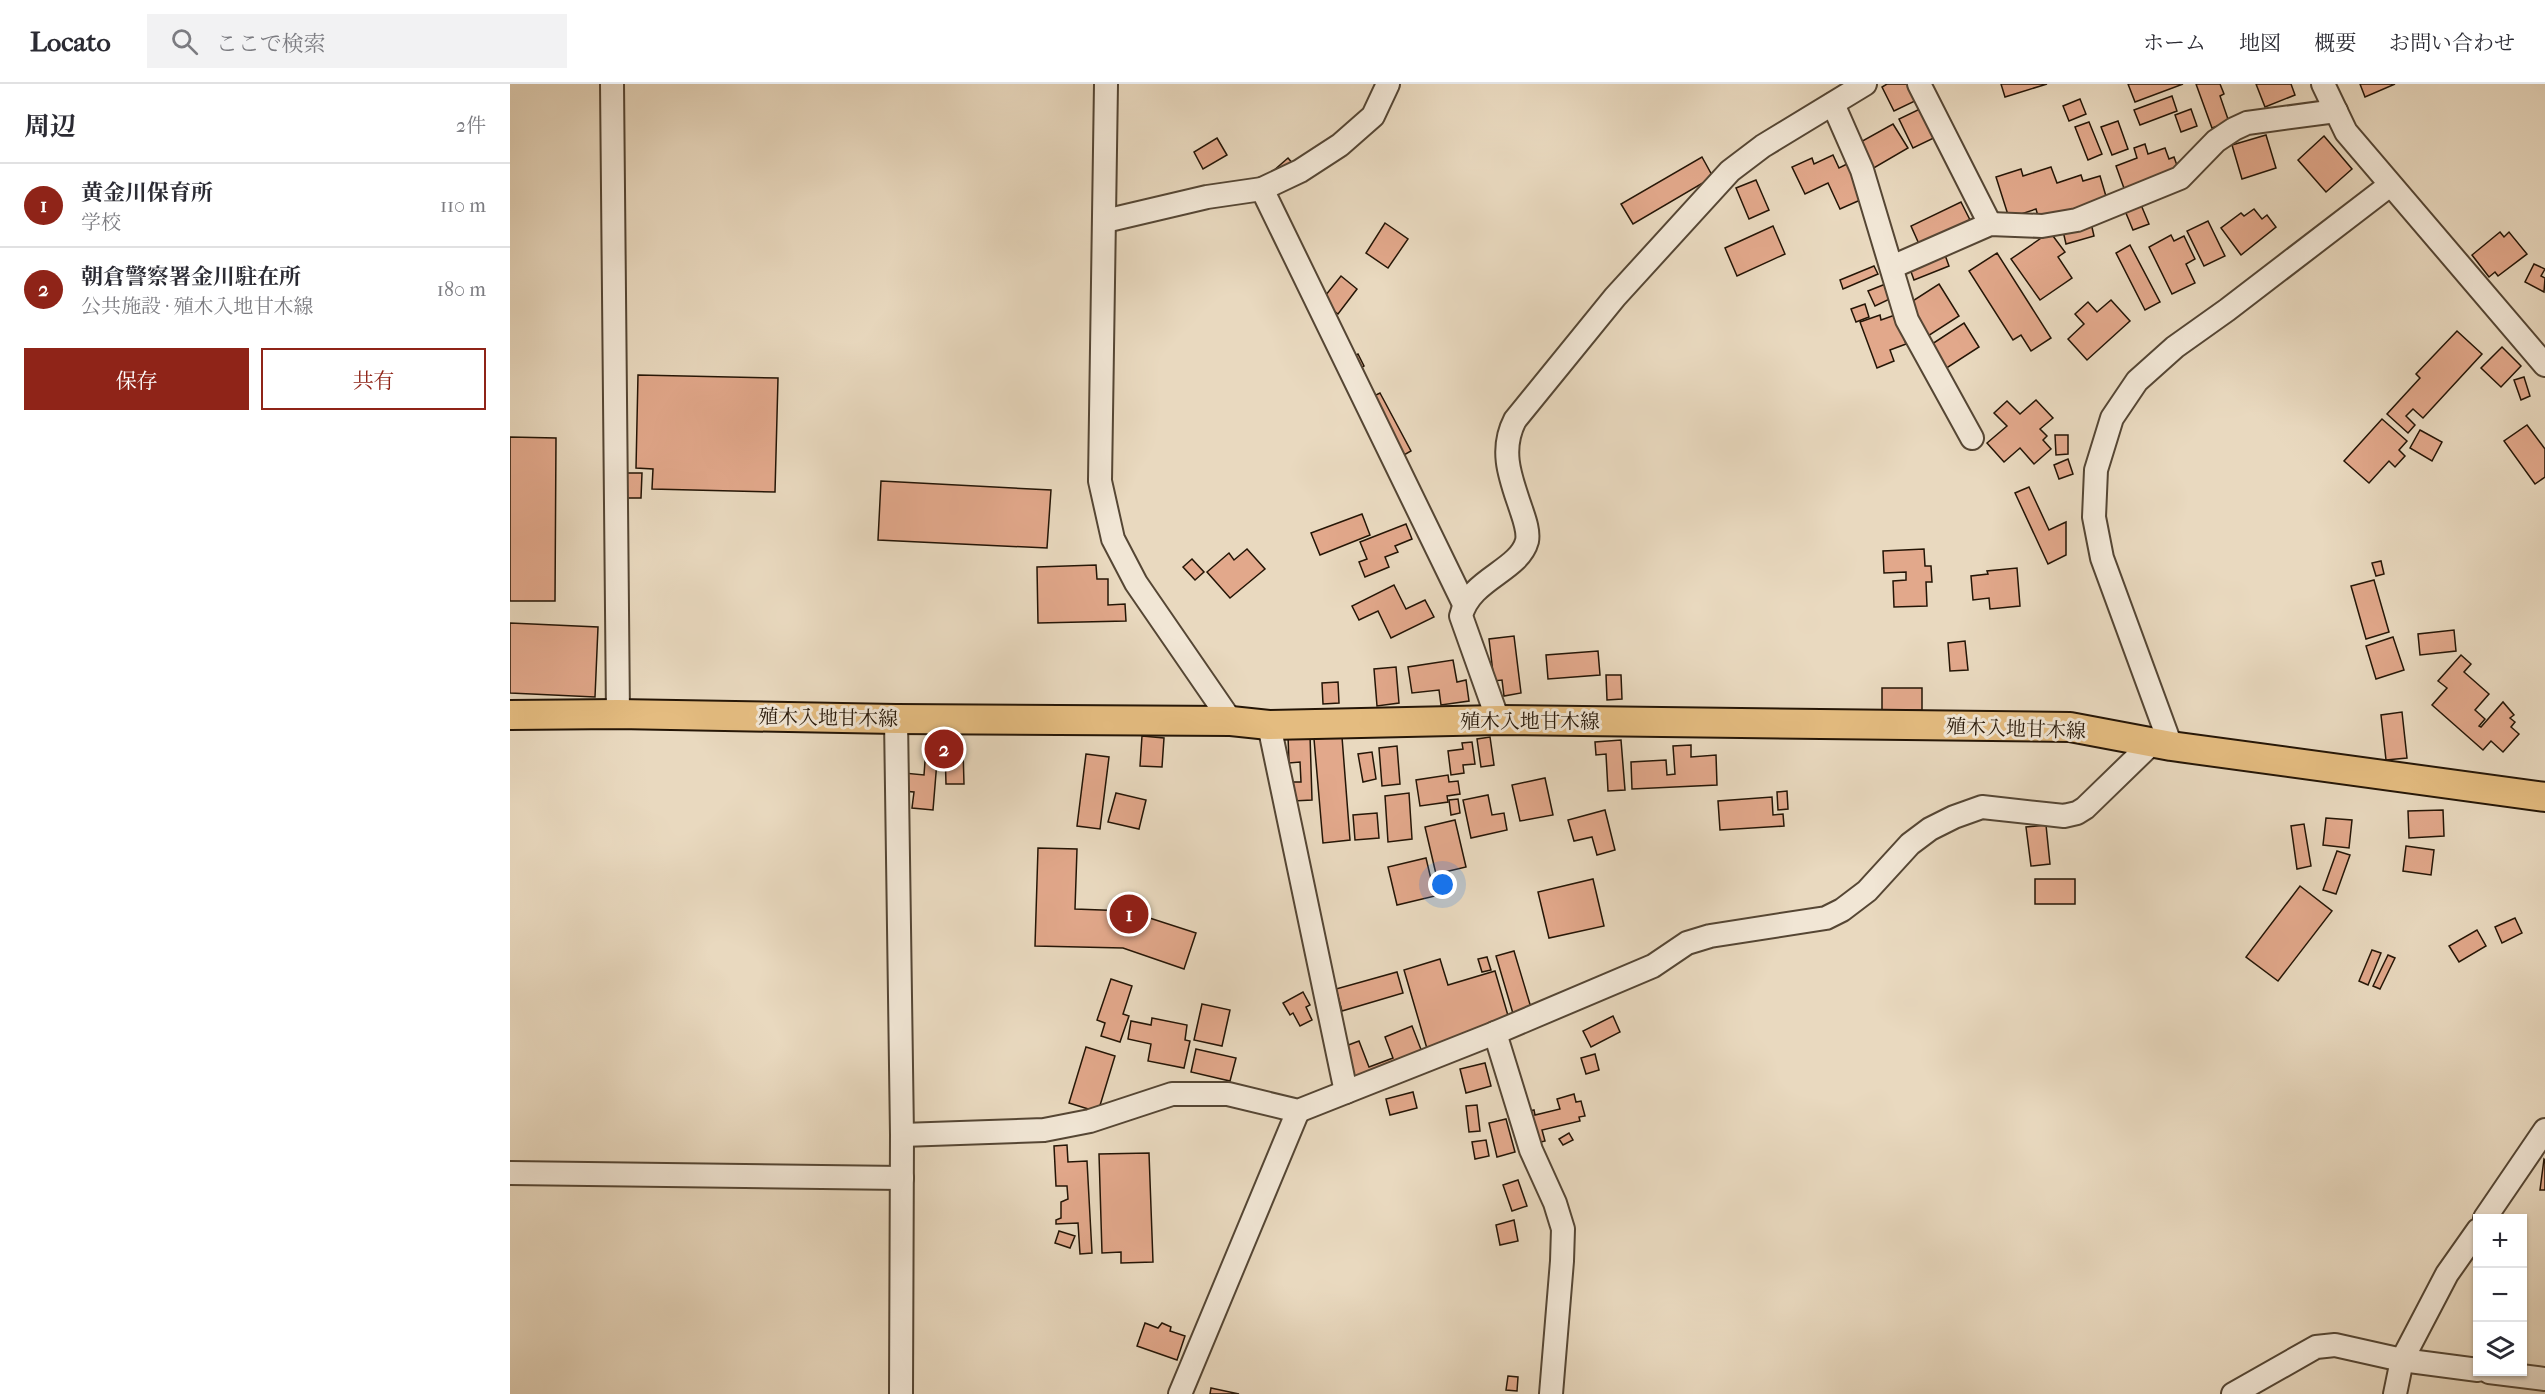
<!DOCTYPE html>
<html lang="ja">
<head>
<meta charset="utf-8">
<style>
	:root { --surface:#fff; --page:#f2f2f3; --text:#2b2b33; --muted:#7c7c81; --line:#e1e1e2; --accent:#8f2418 }
	body { margin:0; font-family:"IM FELL French Canon","Noto Serif JP",serif; background:var(--page); color:var(--text) }
	.controls { position:absolute; right:18px; bottom:18px; display:grid; overflow:hidden; border-radius:0px; box-shadow:0 2px 4px #0004 }
	.controls button { width:54px; height:54px; display:grid; place-items:center; padding:0; border:0; border-bottom:2px solid var(--line); background:var(--surface); color:var(--text); font:30px sans-serif }
	.you { position:absolute; left:933px; top:801px; width:21px; height:21px; margin:-15px; border:4px solid #fff; border-radius:50%; background:#1a73e8; box-shadow:0 0 0 9px #1a73e833 }
	.badge { display:grid; place-items:center; width:39px; height:39px; border-radius:50%; background:var(--accent); color:#fff; font-size:20px; font-weight:700 }
	.pin { position:absolute; translate:-50% -50%; border:3px solid #fff; box-shadow:0 2px 6px #0006 }
	.list { margin:0; padding:0; list-style:none }
	h2 { display:flex; justify-content:space-between; align-items:center; height:78px; margin:0; padding:0 24px; font-size:26px }
	h2 small { font-size:20px; font-weight:400; color:var(--muted) }
	.list li { display:grid; grid-template-columns:39px 1fr auto; gap:18px; align-items:center; box-sizing:border-box; height:84px; padding:0 24px; border-top:2px solid var(--line) }
	.list b { display:block; font-size:22px; white-space:nowrap }
	.list p { margin:0; font-size:20px; white-space:nowrap; color:var(--muted) }
	.list em { font-size:20px; font-style:normal; color:var(--muted) }
	.actions { display:flex; gap:12px; padding:18px 24px }
	.actions a { flex:1; padding:14px 0; border:2px solid var(--accent); border-radius:0px; text-align:center; font-size:21px; color:var(--accent) }
	.actions .main { background:var(--accent); color:#fff }
	.icon { flex:none; width:33px; height:33px; fill:none; stroke:currentColor; stroke-width:2; stroke-linecap:round; stroke-linejoin:round }
	.map { position:relative; flex:none; width:2035px; height:1310px; overflow:hidden }
	header { display:flex; align-items:center; gap:36px; box-sizing:border-box; height:84px; padding:0 30px; background:var(--surface); border-bottom:2px solid var(--line) }
	header strong { font-size:28px }
	nav { display:flex; gap:33px; margin-inline-start:auto; font-size:21px }
	.search { width:420px; height:54px; background:var(--page); display:flex; align-items:center; gap:15px; box-sizing:border-box; padding:0 21px; border-radius:0px; color:var(--muted); font-size:22px }
	main { display:flex }
	aside { flex:1; background:var(--surface) }
	.map>svg:first-child { display:block }
	.building { fill:#e2a88b; stroke:#241506; stroke-width:1.5 }
	.lines { fill:none; stroke-linecap:round; stroke-linejoin:round }
	.minor-casing { stroke:#554634; stroke-width:26 }
	.major-casing { stroke:#241506; stroke-width:32 }
	.minor { stroke:#f1e6d5; stroke-width:22 }
	.major { stroke:#e4bc80; stroke-width:28 }
	.labels { text-anchor:middle; dominant-baseline:central; stroke-width:6; stroke-linejoin:round; paint-order:stroke }
	.street-label { font-size:20px; fill:#241506; stroke:#f1e6d5 }
</style>
</head>
<body>
<header>
<strong>Locato</strong>
<div class="search"><svg class="icon" aria-label="search" viewBox="0 0 24 24"><circle cx="10" cy="10" r="6"/><path d="M15 15l6 6"/></svg>ここで検索</div>
<nav><a>ホーム</a><a>地図</a><a>概要</a><a>お問い合わせ</a></nav>
</header>
<main>
<aside>
<h2>周辺<small>2件</small></h2>
<ul class="list">
<li><span class="badge">1</span><div><b>黄金川保育所</b><p>学校</p></div><em>110 m</em></li>
<li><span class="badge">2</span><div><b>朝倉警察署金川駐在所</b><p>公共施設 · 殖木入地甘木線</p></div><em>180 m</em></li>
</ul>
<div class="actions"><a class="main">保存</a><a>共有</a></div>
</aside>
<div class="map">
<svg width="2035" height="1310" viewBox="0 0 2035 1310">
	<rect width="100%" height="100%" fill="#e9d9bf"/>
	<filter id="stains"><feTurbulence type="fractalNoise" baseFrequency=".00333" numOctaves="4"/><feColorMatrix values="0 0 0 0 .2 0 0 0 0 .09 0 0 0 0 .02 0 0 0 .5 -.17"/></filter>
	<radialGradient id="worn" r=".72"><stop offset=".6" stop-color="#630" stop-opacity="0"/><stop offset="1" stop-color="#630" stop-opacity=".3"/></radialGradient>
	<g class="building">
		<polygon points="1377,0 1397,0 1405,17 1384,27 1372,3"/>
		<polygon points="1491,0 1537,0 1495,13"/>
		<polygon points="1618,0 1673,0 1625,18"/>
		<polygon points="1686,0 1710,0 1714,10 1710,12 1719,38 1702,44"/>
		<polygon points="1746,0 1781,0 1785,11 1755,23"/>
		<polygon points="1850,0 1885,0 1855,13"/>
		<polygon points="1662,12 1667,27 1630,41 1624,26"/>
		<polygon points="1570,15 1576,30 1559,37 1553,22"/>
		<polygon points="1414,23 1428,52 1403,64 1389,35"/>
		<polygon points="1681,25 1687,42 1671,48 1665,31"/>
		<polygon points="1608,37 1618,65 1602,71 1591,43"/>
		<polygon points="1579,38 1592,70 1578,76 1565,43"/>
		<polygon points="1383,40 1398,64 1362,85 1347,60"/>
		<polygon points="1756,51 1766,84 1732,95 1722,61"/>
		<polygon points="1814,52 1842,85 1816,108 1788,76"/>
		<polygon points="707,54 717,71 693,85 684,68"/>
		<polygon points="1635,60 1638,70 1655,64 1659,75 1664,73 1669,87 1615,107 1606,82 1627,74 1624,64"/>
		<polygon points="1323,71 1329,84 1341,78 1357,113 1330,125 1318,99 1295,110 1282,83 1302,74 1304,80"/>
		<polygon points="1192,73 1203,93 1123,140 1111,120"/>
		<polygon points="778,74 784,81 755,94"/>
		<polygon points="1541,83 1547,99 1571,91 1573,97 1590,92 1598,119 1578,120 1529,136 1526,125 1499,134 1486,93 1511,85 1513,92"/>
		<polygon points="1246,96 1259,126 1239,135 1226,104"/>
		<polygon points="1629,116 1639,140 1623,146 1613,122"/>
		<polygon points="1451,118 1460,136 1409,160 1401,142"/>
		<polygon points="1744,125 1752,135 1757,131 1766,143 1731,171 1711,144 1731,129 1734,132"/>
		<polygon points="1698,137 1715,172 1694,182 1677,147"/>
		<polygon points="875,139 898,155 878,184 856,169"/>
		<polygon points="1581,139 1584,152 1556,160 1553,147"/>
		<polygon points="1263,142 1275,170 1227,192 1215,164"/>
		<polygon points="1540,148 1555,168 1548,173 1562,194 1530,216 1501,175"/>
		<polygon points="1990,148 1994,153 1999,148 2017,170 1988,192 1985,188 1979,193 1962,171"/>
		<polygon points="1661,151 1664,157 1674,152 1685,175 1676,180 1685,199 1662,210 1639,163"/>
		<polygon points="1620,161 1650,218 1635,226 1606,169"/>
		<polygon points="1487,169 1541,254 1521,267 1511,251 1503,256 1459,187"/>
		<polygon points="1435,171 1439,182 1404,196 1400,185"/>
		<polygon points="2024,180 2035,185 2031,192 2035,194 2034,208 2015,198"/>
		<polygon points="1364,182 1368,190 1333,205 1330,196"/>
		<polygon points="831,192 847,205 828,230 811,217"/>
		<polygon points="1378,199 1384,213 1365,222 1358,207"/>
		<polygon points="1429,200 1449,232 1418,252 1398,220"/>
		<polygon points="1601,216 1620,237 1577,276 1558,255 1574,240 1565,230 1578,218 1587,228"/>
		<polygon points="1355,220 1359,233 1346,238 1341,225"/>
		<polygon points="1370,231 1371,236 1385,231 1396,260 1380,266 1384,277 1367,284 1350,238"/>
		<polygon points="1454,239 1469,263 1435,285 1419,262"/>
		<polygon points="1947,247 1972,270 1913,334 1903,325 1896,332 1905,341 1898,349 1877,330 1910,294 1906,290"/>
		<polygon points="1992,263 2011,282 1991,303 1971,284"/>
		<polygon points="848,270 854,282 844,288 837,276"/>
		<polygon points="128,291 268,294 265,408 142,405 143,385 126,384"/>
		<polygon points="2014,293 2020,312 2011,316 2004,296"/>
		<polygon points="870,309 901,367 887,375 856,316"/>
		<polygon points="1526,316 1543,334 1530,345 1537,352 1533,356 1541,365 1524,380 1510,364 1494,378 1477,359 1497,342 1484,329 1497,317 1510,330"/>
		<polygon points="1872,335 1897,357 1889,366 1895,372 1885,383 1879,377 1859,399 1834,377"/>
		<polygon points="2017,341 2035,365 2035,393 2025,400 1994,357"/>
		<polygon points="1910,346 1932,358 1922,377 1900,364"/>
		<polygon points="1545,351 1558,351 1558,370 1546,371"/>
		<polygon points="0,353 46,354 45,517 0,517"/>
		<polygon points="1558,375 1563,390 1549,395 1544,381"/>
		<polygon points="116,389 132,389 131,414 115,414"/>
		<polygon points="371,397 541,406 537,464 368,456"/>
		<polygon points="1519,403 1539,446 1556,438 1556,471 1538,480 1505,409"/>
		<polygon points="852,430 860,451 810,471 801,449"/>
		<polygon points="896,440 902,455 885,462 888,468 875,473 879,483 855,493 849,478 857,475 850,458"/>
		<polygon points="737,465 755,485 720,514 697,488 719,469 724,476"/>
		<polygon points="1414,465 1415,482 1421,482 1422,498 1416,498 1417,522 1384,523 1383,497 1396,496 1396,488 1374,489 1373,467"/>
		<polygon points="682,475 694,488 685,496 673,483"/>
		<polygon points="1871,477 1874,490 1866,492 1862,479"/>
		<polygon points="586,481 587,495 598,495 598,521 615,520 616,537 528,539 527,483"/>
		<polygon points="1507,484 1510,522 1480,525 1479,514 1463,516 1461,492 1478,490 1477,487"/>
		<polygon points="1864,496 1879,548 1856,555 1841,502"/>
		<polygon points="884,501 896,525 915,516 924,533 881,554 868,527 849,536 842,522"/>
		<polygon points="0,539 88,543 85,613 0,609"/>
		<polygon points="1944,546 1946,567 1910,571 1908,550"/>
		<polygon points="1004,552 1011,609 994,612 992,596 984,597 979,555"/>
		<polygon points="1883,553 1894,586 1866,595 1856,562"/>
		<polygon points="1455,557 1458,586 1440,587 1438,559"/>
		<polygon points="1088,567 1090,591 1038,595 1036,571"/>
		<polygon points="1951,571 1961,580 1954,588 1979,610 1965,626 1975,635 1969,642 1971,643 1993,618 2004,631 2000,634 2005,638 2001,643 2009,650 1993,668 1981,657 1973,666 1922,621 1937,604 1928,597"/>
		<polygon points="943,576 947,598 956,596 959,617 931,621 929,606 902,609 898,583"/>
		<polygon points="886,583 889,619 867,622 864,585"/>
		<polygon points="1096,591 1111,591 1112,615 1097,616"/>
		<polygon points="828,598 829,619 813,620 812,599"/>
		<polygon points="1372,604 1412,604 1412,626 1372,627"/>
		<polygon points="1892,628 1897,674 1876,676 1871,631"/>
		<polygon points="800,651 802,716 783,717 783,698 791,698 790,678 779,679 778,652"/>
		<polygon points="632,652 654,654 652,683 630,682"/>
		<polygon points="832,653 840,756 813,759 804,655"/>
		<polygon points="980,653 984,681 971,683 967,655"/>
		<polygon points="1111,656 1115,706 1098,707 1096,670 1086,671 1085,658"/>
		<polygon points="962,658 965,680 953,681 954,689 941,691 938,667 953,665 952,659"/>
		<polygon points="1181,661 1181,673 1206,671 1207,701 1122,705 1121,678 1156,676 1157,691 1165,690 1163,662"/>
		<polygon points="887,662 890,700 872,702 869,664"/>
		<polygon points="416,664 428,665 423,726 402,724 404,708 392,707 394,689 414,691"/>
		<polygon points="435,665 453,665 454,700 436,700"/>
		<polygon points="862,668 866,695 853,698 848,670"/>
		<polygon points="576,670 599,673 590,745 567,742"/>
		<polygon points="938,691 939,698 948,697 950,710 937,712 938,718 910,722 906,696"/>
		<polygon points="1035,694 1043,731 1010,737 1002,701"/>
		<polygon points="1277,707 1278,725 1268,726 1267,708"/>
		<polygon points="606,709 636,716 629,745 598,738"/>
		<polygon points="899,709 902,755 878,758 875,712"/>
		<polygon points="978,711 982,731 994,729 997,746 961,754 953,716"/>
		<polygon points="1262,713 1263,731 1273,730 1274,742 1210,746 1208,717"/>
		<polygon points="948,715 950,729 941,731 939,716"/>
		<polygon points="1095,726 1105,766 1087,771 1082,753 1064,757 1058,736"/>
		<polygon points="1933,726 1934,752 1899,754 1898,727"/>
		<polygon points="867,729 869,754 845,756 843,731"/>
		<polygon points="1816,734 1842,736 1839,764 1813,761"/>
		<polygon points="945,736 956,783 926,790 915,743"/>
		<polygon points="1794,740 1801,782 1787,785 1781,742"/>
		<polygon points="1536,741 1540,780 1521,782 1516,743"/>
		<polygon points="1896,762 1924,766 1921,791 1893,787"/>
		<polygon points="528,764 567,765 565,825 618,827 686,849 674,885 613,864 525,862"/>
		<polygon points="1827,767 1840,771 1826,810 1813,806"/>
		<polygon points="916,774 925,812 887,821 878,783"/>
		<polygon points="1083,795 1094,842 1039,854 1028,808"/>
		<rect x="1525" y="795" width="40" height="25"/>
		<polygon points="1790,802 1822,827 1768,897 1736,873"/>
		<polygon points="2005,834 2012,849 1992,859 1985,843"/>
		<polygon points="1967,846 1976,862 1949,878 1939,862"/>
		<polygon points="1862,866 1871,869 1858,901 1849,897"/>
		<polygon points="1004,867 1022,927 1004,933 986,872"/>
		<polygon points="1878,871 1885,874 1870,905 1863,902"/>
		<polygon points="977,873 981,886 972,888 968,875"/>
		<polygon points="930,875 938,901 985,887 999,935 953,950 955,957 918,968 894,886"/>
		<polygon points="887,888 893,909 832,927 826,905"/>
		<polygon points="601,895 622,902 613,930 619,932 610,958 591,952 595,939 587,936"/>
		<polygon points="793,908 800,921 796,923 802,936 790,942 783,929 780,931 773,919"/>
		<polygon points="692,920 720,926 712,962 684,956"/>
		<polygon points="1103,932 1110,948 1081,963 1073,947"/>
		<polygon points="642,934 677,941 675,956 680,957 674,984 638,977 641,960 618,955 621,937 641,941"/>
		<polygon points="902,942 912,968 847,999 833,963 849,957 859,983 883,974 875,953"/>
		<polygon points="576,963 605,972 588,1028 559,1019"/>
		<polygon points="686,965 726,974 720,997 681,988"/>
		<polygon points="1085,970 1089,986 1076,990 1071,974"/>
		<polygon points="975,979 981,1002 956,1009 950,985"/>
		<polygon points="903,1008 907,1024 880,1031 876,1015"/>
		<polygon points="1064,1010 1066,1018 1071,1017 1075,1032 1069,1033 1070,1037 1032,1046 1035,1057 1023,1060 1015,1028 1024,1026 1025,1031 1050,1025 1047,1015"/>
		<polygon points="967,1021 970,1047 959,1048 956,1022"/>
		<polygon points="996,1035 1005,1068 987,1073 979,1039"/>
		<polygon points="1059,1049 1063,1056 1053,1061 1049,1055"/>
		<polygon points="976,1056 979,1072 965,1075 962,1058"/>
		<polygon points="557,1061 558,1078 577,1077 582,1169 570,1170 568,1139 546,1140 546,1136 551,1134 551,1118 558,1115 557,1102 546,1102 544,1062"/>
		<polygon points="639,1069 643,1178 611,1179 611,1168 592,1169 589,1070"/>
		<polygon points="2034,1075 2035,1076 2035,1106 2030,1106"/>
		<polygon points="1008,1096 1017,1122 1002,1127 993,1101"/>
		<polygon points="1004,1136 1008,1157 990,1161 986,1141"/>
		<polygon points="549,1147 565,1152 560,1164 545,1159"/>
		<polygon points="635,1239 648,1244 652,1239 661,1243 660,1247 675,1252 667,1276 627,1262"/>
		<polygon points="998,1292 1008,1293 1007,1307 996,1306"/>
		<polygon points="701,1304 729,1310 700,1310"/>
	</g>
	<g class="lines">
		<g class="minor-casing">
			<g id="minor">
				<polyline points="102,0 108,630"/>
				<polyline points="596,0 590,397 603,455 626,499 721,637"/>
				<polyline points="1409,0 1480,140"/>
				<polyline points="1813,0 1836,48 2035,281"/>
				<polyline points="1323,20 1352,86 1397,236 1462,354"/>
				<polyline points="752,105 954,520"/>
				<polyline points="595,137 697,113 752,105 790,87 830,61 863,32 878,0"/>
				<polyline points="1382,183 1480,140 1532,142 1567,136 1670,94 1706,57 1724,45 1737,39 1826,27"/>
				<polyline points="386,635 392,1051 391,1310"/>
				<path d="M988,636L951,532C960,495 1009,487 1017,457C1019,447 1014,434 1011,425C1001,395 989,367 1005,336L1105,213L1220,87L1253,62L1355,0"/>
				<polyline points="759,641 836,1008"/>
				<polyline points="1661,662 1592,474 1584,433 1586,386 1602,334 1627,297 1665,263 1717,226 1880,101"/>
				<polyline points="985,949 1021,1066 1045,1119 1053,1145 1052,1177 1041,1310"/>
				<polyline points="392,1051 534,1046 580,1037 662,1010 718,1010 788,1027 985,949 1143,882 1177,859 1200,852 1316,834 1332,826 1357,807 1400,760 1420,745 1444,733 1472,723 1554,732 1567,729 1575,724 1643,658"/>
				<polyline points="0,1089 392,1094"/>
				<polyline points="1975,1134 2035,1046"/>
				<polyline points="1979,1288 2035,1295"/>
				<polyline points="670,1310 788,1027"/>
				<polyline points="1723,1310 1806,1263 1825,1261 1892,1276 1968,1286"/>
				<polyline points="1885,1310 1892,1276 1937,1190 1968,1146"/>
			</g>
		</g>
		<g class="major-casing">
			<polyline id="major" points="0,631 108,630 386,635 721,637 759,641 988,636 1560,643 1661,662 2035,713"/>
		</g>
		<use href="#minor" class="minor"/>
		<use href="#major" class="major"/>
	</g>
	<g class="labels">
		<g class="street-label">
			<text transform="translate(318 634) rotate(1)">殖木入地甘木線</text>
			<text x="1020" y="637">殖木入地甘木線</text>
			<text transform="translate(1506 645) rotate(2)">殖木入地甘木線</text>
		</g>
	</g>
	<rect width="100%" height="100%" filter="url(#stains)"/>
	<rect width="100%" height="100%" fill="url(#worn)"/>
</svg>
<div class="controls">
<button>+</button>
<button>−</button>
<button><svg class="icon" aria-label="layers" viewBox="0 0 24 24"><path d="M12 4l9 5-9 5-9-5zM3 14l9 5 9-5"/></svg></button>
</div>
<div class="you"></div>
<div class="pin badge" style="left:619px;top:830px">1</div>
<div class="pin badge" style="left:434px;top:665px">2</div>
</div>
</main>
</body>
</html>
